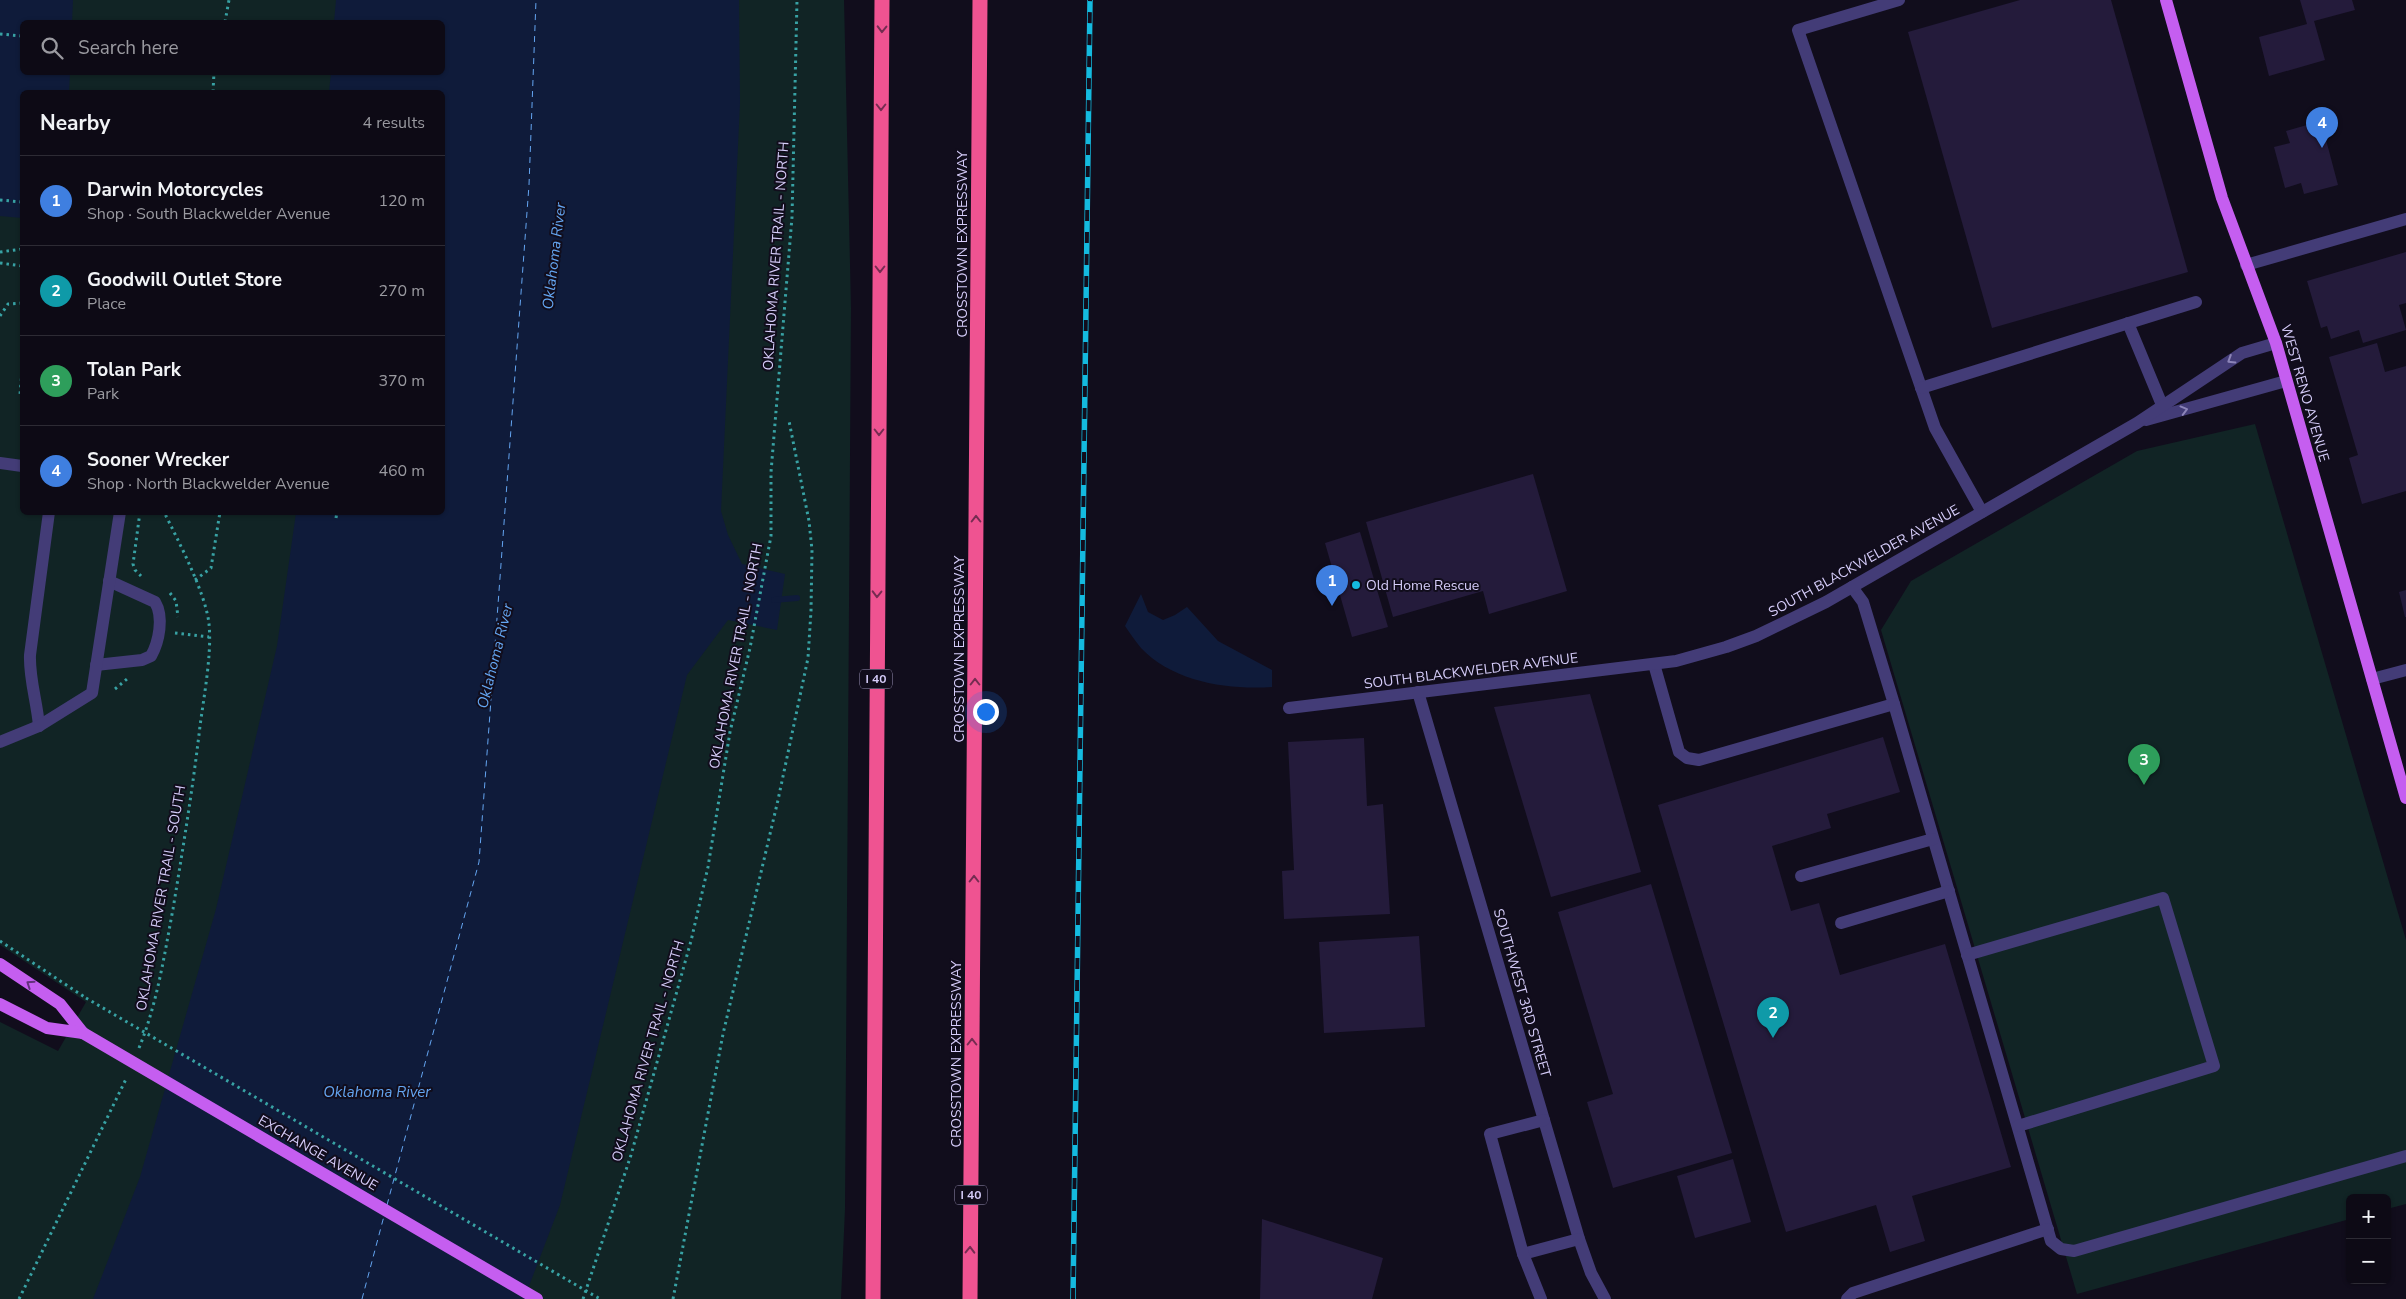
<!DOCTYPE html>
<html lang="en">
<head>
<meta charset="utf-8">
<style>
	:root { --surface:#0d0a15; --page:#1b1822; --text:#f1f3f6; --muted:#9a9aa0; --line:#2d2b34; --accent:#b45309 }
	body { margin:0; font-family:"Nunito Sans",sans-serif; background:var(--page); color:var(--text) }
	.controls { position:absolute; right:15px; bottom:15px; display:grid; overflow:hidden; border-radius:8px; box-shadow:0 1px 4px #0004 }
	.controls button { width:45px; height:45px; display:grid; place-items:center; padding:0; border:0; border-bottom:1px solid var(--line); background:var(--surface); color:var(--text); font:25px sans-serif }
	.you { position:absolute; left:985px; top:711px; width:18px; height:18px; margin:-12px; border:4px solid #fff; border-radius:50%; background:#1a73e8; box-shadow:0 0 0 8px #1a73e833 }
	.badge { display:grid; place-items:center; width:32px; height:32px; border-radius:50%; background:var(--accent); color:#fff; font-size:16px; font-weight:700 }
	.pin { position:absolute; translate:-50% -41px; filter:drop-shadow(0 1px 2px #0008) }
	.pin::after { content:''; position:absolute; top:26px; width:18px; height:15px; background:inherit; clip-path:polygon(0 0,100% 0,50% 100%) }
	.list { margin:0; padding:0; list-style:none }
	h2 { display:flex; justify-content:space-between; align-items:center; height:65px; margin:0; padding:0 20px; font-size:21px }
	h2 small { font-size:16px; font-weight:400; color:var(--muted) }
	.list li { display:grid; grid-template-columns:32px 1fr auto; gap:15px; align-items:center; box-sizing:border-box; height:90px; padding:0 20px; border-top:1px solid var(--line) }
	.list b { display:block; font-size:19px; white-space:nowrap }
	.list p { margin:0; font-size:16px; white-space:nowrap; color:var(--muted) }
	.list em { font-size:16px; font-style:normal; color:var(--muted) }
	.icon { flex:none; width:28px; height:28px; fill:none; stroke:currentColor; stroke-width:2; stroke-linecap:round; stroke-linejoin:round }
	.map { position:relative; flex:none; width:2406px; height:1299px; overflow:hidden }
	.search { position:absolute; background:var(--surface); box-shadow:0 1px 4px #0004; left:20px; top:20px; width:425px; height:55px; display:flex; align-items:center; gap:12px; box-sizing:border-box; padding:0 18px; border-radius:8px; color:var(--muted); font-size:19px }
	.panel { position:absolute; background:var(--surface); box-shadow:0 1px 4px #0004; left:20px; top:90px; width:425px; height:425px; border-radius:8px }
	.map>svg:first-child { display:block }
	.green { fill:#112425; fill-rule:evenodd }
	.water { fill:#0f1b3a }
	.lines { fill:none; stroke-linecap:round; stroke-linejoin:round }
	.stream { stroke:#0f1b3a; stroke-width:6 }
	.ferry { stroke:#64a5f1; stroke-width:1; stroke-dasharray:6 5; stroke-linecap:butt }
	.building { fill:#241b3b }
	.path { stroke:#38a2a4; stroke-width:3; stroke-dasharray:2.5 4; stroke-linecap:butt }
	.minor { stroke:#433c77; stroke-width:12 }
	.major { stroke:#c55ef0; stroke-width:12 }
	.highway { stroke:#ef5391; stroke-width:15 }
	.rail-casing { stroke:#14badf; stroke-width:5.5 }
	.rail { stroke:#110d1c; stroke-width:4; stroke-dasharray:11; stroke-linecap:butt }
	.path-bridge { stroke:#38a2a4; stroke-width:3; stroke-dasharray:2.5 4; stroke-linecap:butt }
	.major-bridge { stroke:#c55ef0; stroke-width:12 }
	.oneway { stroke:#752c51 }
	.oneway2 { stroke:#8c84b8 }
	.oneway3 { stroke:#62317b }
	.poi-dot { fill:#14badf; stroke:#110d1c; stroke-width:2 }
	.labels { text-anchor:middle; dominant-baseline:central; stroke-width:4; stroke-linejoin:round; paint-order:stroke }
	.shield { fill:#110d1c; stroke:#9b93b7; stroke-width:1 }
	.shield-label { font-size:12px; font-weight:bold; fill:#d6cdfa }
	.street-label { font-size:14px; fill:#d6cdfa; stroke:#110d1c }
	.poi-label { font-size:14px; fill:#d6cdfa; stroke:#110d1c; text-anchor:start }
	.water-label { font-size:15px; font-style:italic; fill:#64a5f1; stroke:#110d1c }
</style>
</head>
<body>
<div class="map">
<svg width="2406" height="1299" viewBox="0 0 2406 1299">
	<rect width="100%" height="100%" fill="#110d1c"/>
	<g class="green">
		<path d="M0,0H844L851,308L845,1209L841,1299H0V1022L58,1051L86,1002L0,945ZM22,22H442V72H22ZM22,92H442V512H22Z"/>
		<polygon points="2255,424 2406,940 2406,1204 2387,1209 2387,1198 2350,1198 2350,1219 2077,1294 1881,630 1911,581 2137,451"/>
	</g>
	<g class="water">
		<polygon points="0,0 73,0 72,22 22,22 22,72 70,73 69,92 22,92 22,218 0,216"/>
		<polygon points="336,0 739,0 740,103 721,511 728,535 742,564 785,574 777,630 728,620 687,675 560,1205 524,1299 93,1299 140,1177 216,909 277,646 296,513 442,512 442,92 329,92 331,73 442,72 442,22 334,22"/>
		<path d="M1141,594L1148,612L1163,620L1175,615L1187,607L1218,641L1272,670V687C1228,690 1173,682 1141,648C1135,641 1130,633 1125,626Z"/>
	</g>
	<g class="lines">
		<polyline class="stream" points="774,600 797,598"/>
		<g class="ferry">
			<polyline points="387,1205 479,862 529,185 536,0"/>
			<polyline points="362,1299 384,1216"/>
		</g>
	</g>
	<g class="building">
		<polygon points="2020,0 2111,0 2188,272 1992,328 1908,32"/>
		<polygon points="2300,0 2352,0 2355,10 2314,21 2325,60 2269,76 2259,37 2307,24"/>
		<polygon points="2321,121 2338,185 2304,194 2301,183 2285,188 2274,147 2290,143 2286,131"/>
		<polygon points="2406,252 2406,303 2399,305 2406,330 2363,343 2359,330 2331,339 2327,326 2321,328 2307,281"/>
		<polygon points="2377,343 2385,372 2406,366 2406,491 2362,504 2349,458 2358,455 2329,357"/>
		<polygon points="1533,474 1567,591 1489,614 1483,591 1393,617 1366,522"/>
		<polygon points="1360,532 1388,627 1352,637 1325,543"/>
		<polygon points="2406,590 2406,617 2405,617 2399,592"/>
		<polygon points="1590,694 1641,872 1551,897 1494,707"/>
		<polygon points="1883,737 1900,792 1827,814 1831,828 1772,846 1791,911 1819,903 1840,975 1945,944 2011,1167 1912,1196 1925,1241 1890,1252 1876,1205 1786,1232 1658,805"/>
		<polygon points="1364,738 1367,806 1383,804 1390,914 1284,919 1282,871 1294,870 1288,742"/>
		<polygon points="1651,884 1732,1153 1613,1188 1587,1102 1613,1094 1558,912"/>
		<polygon points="1419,936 1425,1027 1324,1033 1319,942"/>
		<polygon points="1733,1159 1751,1222 1695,1238 1677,1176"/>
		<polygon points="1262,1219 1383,1258 1372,1299 1260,1299"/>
	</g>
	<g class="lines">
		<g class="path">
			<polyline points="225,22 229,0"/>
			<polyline points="0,34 22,36"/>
			<polyline points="213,92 214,72"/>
			<polyline points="0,200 22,202"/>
			<polyline points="0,252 22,249"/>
			<polyline points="0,263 22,266"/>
			<polyline points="0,316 8,304 22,303"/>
			<polyline points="22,372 20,394 22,395"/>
			<polyline points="140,512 133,564 135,570 141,576"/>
			<polyline points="336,518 337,512"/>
			<polyline points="195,580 211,568 220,512"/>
			<polyline points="170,593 176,601 178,617"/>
			<polyline points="175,633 209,637"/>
			<polyline points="115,689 127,679"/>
			<polyline points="0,941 86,998"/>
			<path d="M139,1048C157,1004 164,957 173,909C183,848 193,787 200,726C204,696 212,653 209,624C206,594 178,540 164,512"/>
			<polyline points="19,1299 127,1077"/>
			<polyline points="583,1299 631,1155 691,941 708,867 730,732 750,648 771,536 771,472 792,217 797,0"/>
			<polyline points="673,1299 723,1034 778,800 808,658 811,611 812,550 809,521 789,421"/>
		</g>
		<g class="minor">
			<polyline points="1899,0 1798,30 1935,428 1982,512"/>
			<polyline points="2246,265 2406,219"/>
			<polyline points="2128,323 2162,405"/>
			<polyline points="1921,388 2196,302"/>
			<polyline points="2146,420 2286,381"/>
			<polyline points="0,463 22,466"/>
			<polyline points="1654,664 1679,752 1687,758 1699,760 1894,704 1863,602 1852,587"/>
			<path d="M96,665L142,660L151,656C159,642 164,617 155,602L109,581"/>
			<polyline points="2372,679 2406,670"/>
			<polyline points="1418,692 1579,1239 1591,1273 1605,1299"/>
			<polyline points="1894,704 2051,1241 2061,1249 2074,1251 2406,1156"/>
			<polyline points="1289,708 1676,661 1726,647 1756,636 1826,602 2137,423 2242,353 2276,343"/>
			<path d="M39,726C37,702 29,678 30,655L49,512"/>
			<polyline points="0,742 39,726 92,693 120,512"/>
			<polyline points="1801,876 1933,839"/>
			<polyline points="1841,923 1949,891"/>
			<polyline points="1967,955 2163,898 2214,1066 2018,1126"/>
			<polyline points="1523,1254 1579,1239"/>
			<polyline points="1541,1299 1523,1254 1490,1134 1544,1120"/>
			<polyline points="1847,1299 1853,1293 2048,1229"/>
		</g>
		<g class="major">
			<polyline points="2166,0 2222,198 2276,343 2406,798"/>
			<polyline points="0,964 60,1004 83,1033"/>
			<polyline points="0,1004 47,1028 83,1033"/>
		</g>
		<g class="highway">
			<polyline points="873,1299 882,0"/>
			<polyline points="970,1299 980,0"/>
		</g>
		<g class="rail-casing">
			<polyline id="rail" points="1073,1299 1090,0"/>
		</g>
		<use href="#rail" class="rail"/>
		<polyline class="path-bridge" points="86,998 600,1299"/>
		<polyline class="major-bridge" points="83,1033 537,1299"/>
	</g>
	<defs><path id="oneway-chevron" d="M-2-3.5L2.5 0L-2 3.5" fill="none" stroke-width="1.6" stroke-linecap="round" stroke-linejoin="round" transform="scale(1.25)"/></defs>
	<g class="oneway">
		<use href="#oneway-chevron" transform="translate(882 29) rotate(91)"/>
		<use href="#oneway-chevron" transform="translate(881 107) rotate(90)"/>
		<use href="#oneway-chevron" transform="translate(880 269) rotate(90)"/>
		<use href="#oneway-chevron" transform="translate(879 432) rotate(90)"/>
		<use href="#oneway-chevron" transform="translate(976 519) rotate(-90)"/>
		<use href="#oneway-chevron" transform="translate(877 594) rotate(91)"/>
		<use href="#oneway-chevron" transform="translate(975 682) rotate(-90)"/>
		<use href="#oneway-chevron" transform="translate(974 879) rotate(-90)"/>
		<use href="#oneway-chevron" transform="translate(972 1042) rotate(-90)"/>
		<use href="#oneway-chevron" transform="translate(970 1250) rotate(-89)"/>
	</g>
	<g class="oneway2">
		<use href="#oneway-chevron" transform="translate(2231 360) rotate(148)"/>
		<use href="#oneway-chevron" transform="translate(2184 410) rotate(-15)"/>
	</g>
	<use class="oneway3" href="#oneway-chevron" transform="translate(30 984) rotate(-146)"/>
	<circle class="poi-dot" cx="1356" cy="585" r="5"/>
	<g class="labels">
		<g class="shield">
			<rect x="860" y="669.5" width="32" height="19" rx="4"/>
			<rect x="955" y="1185.5" width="32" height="19" rx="4"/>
		</g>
		<g class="shield-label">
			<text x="876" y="679">I 40</text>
			<text x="971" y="1195">I 40</text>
		</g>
		<g class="street-label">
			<text transform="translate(962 244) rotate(-90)">CROSSTOWN EXPRESSWAY</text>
			<text transform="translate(776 256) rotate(-86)">OKLAHOMA RIVER TRAIL - NORTH</text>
			<text transform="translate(2305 393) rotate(74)">WEST RENO AVENUE</text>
			<text transform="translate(1864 561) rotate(-29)">SOUTH BLACKWELDER AVENUE</text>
			<text transform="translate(959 649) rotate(-90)">CROSSTOWN EXPRESSWAY</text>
			<text transform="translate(736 656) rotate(-79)">OKLAHOMA RIVER TRAIL - NORTH</text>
			<text transform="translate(1471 671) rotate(-7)">SOUTH BLACKWELDER AVENUE</text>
			<text transform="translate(161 898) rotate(-80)">OKLAHOMA RIVER TRAIL - SOUTH</text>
			<text transform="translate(1522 993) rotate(74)">SOUTHWEST 3RD STREET</text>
			<text transform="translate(648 1051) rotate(-74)">OKLAHOMA RIVER TRAIL - NORTH</text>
			<text transform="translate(956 1054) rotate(-90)">CROSSTOWN EXPRESSWAY</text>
			<text transform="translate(318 1153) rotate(30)">EXCHANGE AVENUE</text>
		</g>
		<g class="poi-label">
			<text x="1366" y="585">Old Home Rescue</text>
		</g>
		<g class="water-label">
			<text transform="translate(554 256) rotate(-83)">Oklahoma River</text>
			<text transform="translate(495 656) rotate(-76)">Oklahoma River</text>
			<text x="377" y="1092">Oklahoma River</text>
		</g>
	</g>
</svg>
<div class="controls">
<button>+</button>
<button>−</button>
</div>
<div class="you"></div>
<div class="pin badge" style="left:1332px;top:606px;background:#3f7fe0">1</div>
<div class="pin badge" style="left:1773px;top:1038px;background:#0f9aa8">2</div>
<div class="pin badge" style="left:2144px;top:785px;background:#2e9e5b">3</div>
<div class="pin badge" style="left:2322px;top:148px;background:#3f7fe0">4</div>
<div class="search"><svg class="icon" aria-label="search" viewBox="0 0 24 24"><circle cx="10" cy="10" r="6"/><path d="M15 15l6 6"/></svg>Search here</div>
<section class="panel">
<h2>Nearby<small>4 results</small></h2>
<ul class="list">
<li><span class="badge" style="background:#3f7fe0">1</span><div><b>Darwin Motorcycles</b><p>Shop · South Blackwelder Avenue</p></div><em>120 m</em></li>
<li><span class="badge" style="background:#0f9aa8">2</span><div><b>Goodwill Outlet Store</b><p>Place</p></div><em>270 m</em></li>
<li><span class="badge" style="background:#2e9e5b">3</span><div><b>Tolan Park</b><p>Park</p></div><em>370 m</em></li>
<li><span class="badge" style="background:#3f7fe0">4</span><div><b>Sooner Wrecker</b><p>Shop · North Blackwelder Avenue</p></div><em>460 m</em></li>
</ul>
</section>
</div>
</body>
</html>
